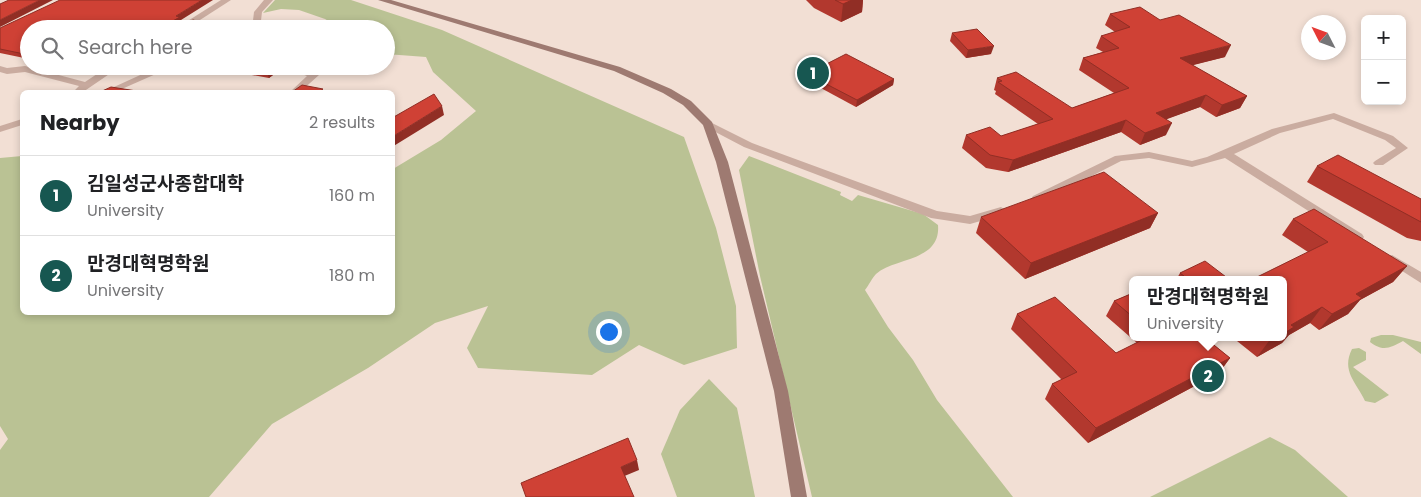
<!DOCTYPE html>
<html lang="en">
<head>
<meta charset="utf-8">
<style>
	:root { --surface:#fff; --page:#f2f2f2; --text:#202124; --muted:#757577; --line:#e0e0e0; --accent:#175751 }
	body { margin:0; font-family:Poppins,"Noto Sans KR",sans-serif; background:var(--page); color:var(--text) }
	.controls { position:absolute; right:15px; top:15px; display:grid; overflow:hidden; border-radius:8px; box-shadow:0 2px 8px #0003 }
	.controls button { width:45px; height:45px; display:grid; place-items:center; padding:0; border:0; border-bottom:1px solid var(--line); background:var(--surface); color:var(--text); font:25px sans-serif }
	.compass { position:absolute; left:1301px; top:15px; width:45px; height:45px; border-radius:50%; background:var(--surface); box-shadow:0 2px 8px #0003; rotate:312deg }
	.you { position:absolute; left:608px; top:331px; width:18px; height:18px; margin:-12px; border:4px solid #fff; border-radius:50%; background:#1a73e8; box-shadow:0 0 0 8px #1a73e833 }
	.badge { display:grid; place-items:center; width:32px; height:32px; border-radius:50%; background:var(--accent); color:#fff; font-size:16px; font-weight:700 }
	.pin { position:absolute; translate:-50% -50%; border:2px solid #fff; box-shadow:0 1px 5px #0006 }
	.popup { position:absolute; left:1129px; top:276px; width:158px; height:65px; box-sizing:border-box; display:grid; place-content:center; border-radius:8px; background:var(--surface); filter:drop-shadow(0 1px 4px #0005); font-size:16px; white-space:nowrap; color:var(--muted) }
	.popup b { font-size:19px; color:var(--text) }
	.popup::after { content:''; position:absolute; left:50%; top:100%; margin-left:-10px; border:10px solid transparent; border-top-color:var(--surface) }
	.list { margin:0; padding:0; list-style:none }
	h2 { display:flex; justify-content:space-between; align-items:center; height:65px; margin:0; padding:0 20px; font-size:21px }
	h2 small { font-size:16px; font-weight:400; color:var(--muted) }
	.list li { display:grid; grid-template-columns:32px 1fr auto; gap:15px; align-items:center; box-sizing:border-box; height:80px; padding:0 20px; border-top:1px solid var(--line) }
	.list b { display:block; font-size:19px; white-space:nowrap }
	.list p { margin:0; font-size:16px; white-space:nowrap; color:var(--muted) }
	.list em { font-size:16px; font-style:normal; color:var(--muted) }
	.icon { flex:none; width:28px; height:28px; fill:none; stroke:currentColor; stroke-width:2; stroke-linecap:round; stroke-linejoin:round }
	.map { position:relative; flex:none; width:1421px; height:497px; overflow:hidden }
	.search { position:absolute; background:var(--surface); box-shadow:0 2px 8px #0003; left:20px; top:20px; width:375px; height:55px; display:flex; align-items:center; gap:12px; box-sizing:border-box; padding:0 18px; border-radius:28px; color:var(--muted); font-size:19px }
	.panel { position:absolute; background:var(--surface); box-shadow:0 2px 8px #0003; left:20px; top:90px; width:375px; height:225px; border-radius:8px }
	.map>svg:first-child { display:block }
	.green { fill:#bac294 }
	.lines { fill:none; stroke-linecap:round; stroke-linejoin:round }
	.street { fill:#caaca0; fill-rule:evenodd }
	.secondary { fill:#9e7a71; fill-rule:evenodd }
	.wall { fill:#b2382e }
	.shaded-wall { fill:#912e25 }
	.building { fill:#cf4135; stroke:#912e25 }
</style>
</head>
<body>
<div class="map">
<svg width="1421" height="497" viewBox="0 0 1421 497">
	<rect width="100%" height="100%" fill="#f2dfd4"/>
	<g class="green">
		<polygon points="275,0 351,0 442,30 684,137 716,228 736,306 737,348 684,365 639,345 592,375 478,368 467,348 488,306 435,323 368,368 272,424 209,497 0,497 0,450 8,439 0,426 0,158 22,156 22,312 392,312 393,169 441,140 476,111 433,72 426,57 386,54 386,29 342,29 325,19 299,10 281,9 263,13"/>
		<path d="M749,156L841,192L840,195L852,201L858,195L923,214L938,225C941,262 895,257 876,274C872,278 869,285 865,290L888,327L913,360L937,400L1013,497H812L760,276L739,170Z"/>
		<path d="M1381,335H1393L1421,342V354L1403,341C1390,348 1383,352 1370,342L1371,338Z"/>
		<path d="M1359,348L1366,352V360L1353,367L1389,395L1375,403L1365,401C1356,382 1341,371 1352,349Z"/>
		<polygon points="709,379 737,408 755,497 677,497 661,454 680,410"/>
		<polygon points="1270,437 1295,450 1348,497 1150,497"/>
	</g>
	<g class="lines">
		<g class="street">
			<polygon points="221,0 231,0 186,29 175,29"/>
			<polygon points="264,0 273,0 262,12 260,29 252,29 254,12"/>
			<polygon points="0,66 7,68 25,66 85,82 109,66 121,66 83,92 73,92 79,86 25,72 7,74 0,72"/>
			<polygon points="160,66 174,66 115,92 103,92"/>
			<polygon points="279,66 295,66 319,75 300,92 290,92 307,76"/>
			<polygon points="1334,113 1393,136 1408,148 1383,165 1375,165 1373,163 1375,161 1396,148 1385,140 1333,119 1280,133 1234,154 1362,234 1364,237 1362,240 1354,240 1225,158 1192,167 1149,158 1121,161 1041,202 1037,203 1031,199 1033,196 1115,156 1149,152 1192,161 1207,157 1272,129"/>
			<polygon points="22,119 22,125 0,132 0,126"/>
			<polygon points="708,121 752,143 937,211 970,216 1001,207 1007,211 1005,214 970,224 931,218 744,147 704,126 704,122"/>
			<polygon points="1392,255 1421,272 1421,283 1388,262 1386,259 1388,256"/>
		</g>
		<polygon class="secondary" points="378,0 391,0 620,67 671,89 691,101 712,122 728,162 788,391 807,497 791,497 774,391 716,162 703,125 683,105 663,93 614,71"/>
	</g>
	<g class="wall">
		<polygon points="806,0 863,0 862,12 841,22 814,8"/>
		<polygon points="1110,14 1160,20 1225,57 1192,65 1247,96 1240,108 1216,117 1200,107 1166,119 1166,135 1140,145 1121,132 1008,172 986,168 962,148 966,135 1001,136 1038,124 995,94 996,91 994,90 997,78 1072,108 1114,93 1079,70 1083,58 1103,52 1096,48 1101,36 1115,32 1105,25"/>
		<polygon points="181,20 182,22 177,25 236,29 29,29 29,59 0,53 0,28"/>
		<polygon points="952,33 991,54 966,58 950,41"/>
		<polygon points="59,66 102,66 91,73"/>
		<polygon points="201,66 280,66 281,69 269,78"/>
		<polygon points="807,74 894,79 893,85 856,107 806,80"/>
		<polygon points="1317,166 1421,199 1421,241 1407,238 1307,182"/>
		<polygon points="1158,213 1150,228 1025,279 976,233 981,217"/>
		<polygon points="1293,219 1407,266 1393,282 1360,300 1348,314 1319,330 1310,323 1289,335 1282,343 1257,357 1232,337 1283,337 1308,252 1282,235"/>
		<polygon points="1180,273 1230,280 1176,280"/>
		<polygon points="1133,293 1133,337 1204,337 1230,358 1219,373 1088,443 1045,399 1052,384 1062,380 1011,329 1017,314 1116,353 1137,343 1106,316 1114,301"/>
	</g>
	<g class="shaded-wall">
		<polygon points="40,0 53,0 0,27 0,20"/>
		<polygon points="202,0 213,0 181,20 182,22 174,27 171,25 171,22 176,16"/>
		<polygon points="852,0 863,0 862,12 841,22 843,4"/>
		<polygon points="1231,45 1225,57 1174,70 1180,58"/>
		<polygon points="994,46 991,54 966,58 968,50"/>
		<polygon points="90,66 102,66 91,73 87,68"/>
		<polygon points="274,66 280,66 281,69 269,78 267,72"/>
		<polygon points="894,79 893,85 856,107 857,100"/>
		<polygon points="1206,95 1200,107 1151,125 1156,113"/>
		<polygon points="1247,96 1240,108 1216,117 1222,105"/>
		<polygon points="442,106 444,115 392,147 392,137"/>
		<polygon points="1126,120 1121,132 1008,172 1013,160"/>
		<polygon points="1172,123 1166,135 1140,145 1145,133"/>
		<polygon points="1158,213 1150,228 1025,279 1031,263"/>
		<polygon points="1407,266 1393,282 1360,300 1348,314 1319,330 1332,314 1356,294"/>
		<polygon points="1322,307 1310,323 1289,335 1282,343 1257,357 1269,341 1276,337 1283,337 1283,334 1291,325"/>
		<polygon points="1230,358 1219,373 1088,443 1096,428"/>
		<polygon points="637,460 639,470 622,477 621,467"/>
	</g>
	<g class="building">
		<polygon points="9,0 40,0 0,20 0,4"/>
		<polygon points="60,0 202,0 176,16 180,17 171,22 171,25 183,26 193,20 223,28 226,26 236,29 29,29 29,55 0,49 0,28"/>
		<polygon points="835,0 852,0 843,4"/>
		<polygon points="1140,7 1160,20 1179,15 1231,45 1180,58 1247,96 1222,105 1206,95 1156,113 1172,123 1145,133 1126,120 1013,160 990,155 966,135 990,127 1001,136 1053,119 998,82 1002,81 997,78 1016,72 1072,108 1129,88 1083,58 1119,48 1101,36 1130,27 1110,14"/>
		<polygon points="977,29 994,46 968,50 952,33"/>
		<polygon points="846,54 894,79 857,100 807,74"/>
		<polygon points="230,66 274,66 267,72"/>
		<polygon points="302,85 323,89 319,92 292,92"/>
		<polygon points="111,87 143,92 100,92"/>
		<polygon points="434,94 442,106 392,137 392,118"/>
		<polygon points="1338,155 1421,199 1421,222 1317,166"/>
		<polygon points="1104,172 1158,213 1031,263 981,217"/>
		<polygon points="1314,209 1407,266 1356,294 1362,298 1332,314 1322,307 1291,325 1294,327 1283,334 1283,280 1251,280 1328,242 1293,219"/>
		<polygon points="1205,261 1230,280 1189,280 1180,273"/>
		<polygon points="1133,293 1133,317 1114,301"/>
		<polygon points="1055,297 1116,353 1148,337 1204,337 1230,358 1096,428 1052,384 1077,372 1017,314"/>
		<polygon points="1264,337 1276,337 1269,341"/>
		<polygon points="628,438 637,460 621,467 634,497 526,497 521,483"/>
	</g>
</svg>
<div class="controls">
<button>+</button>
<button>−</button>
</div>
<svg class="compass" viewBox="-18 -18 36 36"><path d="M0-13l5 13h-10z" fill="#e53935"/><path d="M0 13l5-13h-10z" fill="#757577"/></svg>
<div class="you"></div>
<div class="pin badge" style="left:813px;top:73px">1</div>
<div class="pin badge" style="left:1208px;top:376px">2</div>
<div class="popup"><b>만경대혁명학원</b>University</div>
<div class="search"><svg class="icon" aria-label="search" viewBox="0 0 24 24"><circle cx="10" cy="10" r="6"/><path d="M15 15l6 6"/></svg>Search here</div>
<section class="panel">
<h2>Nearby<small>2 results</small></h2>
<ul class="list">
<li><span class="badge">1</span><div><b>김일성군사종합대학</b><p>University</p></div><em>160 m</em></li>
<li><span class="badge">2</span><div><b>만경대혁명학원</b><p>University</p></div><em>180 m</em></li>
</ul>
</section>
</div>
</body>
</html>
